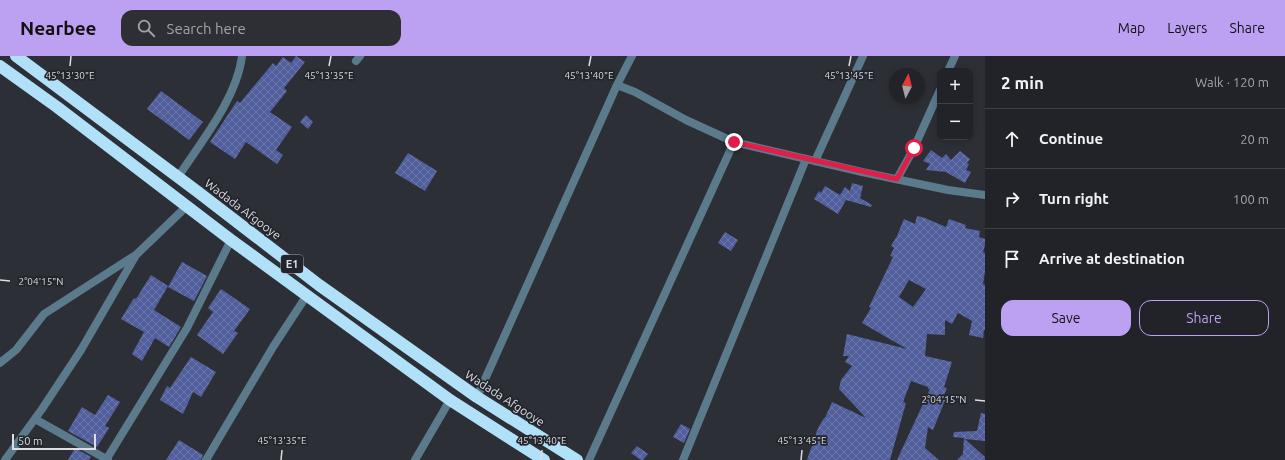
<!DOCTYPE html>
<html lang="en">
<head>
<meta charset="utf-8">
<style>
	:root { --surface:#222328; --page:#2e2f34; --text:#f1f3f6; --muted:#a2a4a8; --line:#3f4045; --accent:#bca0f2 }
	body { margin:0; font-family:Ubuntu,sans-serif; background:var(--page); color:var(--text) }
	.controls { position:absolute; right:12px; top:12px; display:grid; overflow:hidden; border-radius:8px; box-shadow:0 2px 6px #0003 }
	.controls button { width:36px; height:36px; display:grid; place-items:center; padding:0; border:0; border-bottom:1px solid var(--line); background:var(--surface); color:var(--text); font:20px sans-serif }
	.compass { position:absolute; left:889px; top:12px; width:36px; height:36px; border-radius:50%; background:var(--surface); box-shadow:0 2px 6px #0003; rotate:7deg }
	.scale { position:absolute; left:12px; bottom:10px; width:84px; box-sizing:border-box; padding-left:4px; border:2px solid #dddee3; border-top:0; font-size:11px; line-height:14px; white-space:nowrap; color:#dddee3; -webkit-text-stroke:3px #23252c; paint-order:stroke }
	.stop { position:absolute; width:12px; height:12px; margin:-9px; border:3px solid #e11d48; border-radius:50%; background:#fff }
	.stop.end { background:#e11d48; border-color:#fff; box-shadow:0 1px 4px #0008 }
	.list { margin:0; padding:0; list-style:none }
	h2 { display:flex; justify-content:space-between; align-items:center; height:52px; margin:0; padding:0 16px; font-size:17px }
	h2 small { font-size:13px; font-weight:400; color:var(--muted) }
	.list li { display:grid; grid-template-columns:26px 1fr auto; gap:12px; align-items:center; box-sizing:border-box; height:60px; padding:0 16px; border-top:1px solid var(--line) }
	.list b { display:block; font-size:15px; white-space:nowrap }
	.list em { font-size:13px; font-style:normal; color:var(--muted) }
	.actions { display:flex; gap:8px; padding:12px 16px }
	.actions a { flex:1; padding:9px 0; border:1px solid var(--accent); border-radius:12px; text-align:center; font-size:14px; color:var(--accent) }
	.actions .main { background:var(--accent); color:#111 }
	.icon { flex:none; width:22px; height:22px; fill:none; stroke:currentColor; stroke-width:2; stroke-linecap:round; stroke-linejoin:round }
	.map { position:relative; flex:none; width:985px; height:404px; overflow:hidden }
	header { display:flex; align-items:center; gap:24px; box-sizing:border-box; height:56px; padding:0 20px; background:var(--accent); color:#111 }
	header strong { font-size:19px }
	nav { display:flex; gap:22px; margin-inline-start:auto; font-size:14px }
	.search { width:280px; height:36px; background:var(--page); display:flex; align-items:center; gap:10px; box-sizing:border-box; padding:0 14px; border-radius:12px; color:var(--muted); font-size:15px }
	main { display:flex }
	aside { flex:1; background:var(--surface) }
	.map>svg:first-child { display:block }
	.building { fill:url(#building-cross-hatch); fill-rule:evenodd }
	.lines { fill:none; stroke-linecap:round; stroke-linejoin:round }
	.street { stroke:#5b7b8c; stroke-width:8 }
	.highway { stroke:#b1e0f9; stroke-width:12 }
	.route { stroke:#e11d48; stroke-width:5 }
	.ticks { fill:none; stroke:#dddee3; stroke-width:1.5 }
	.labels { text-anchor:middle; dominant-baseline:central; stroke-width:3.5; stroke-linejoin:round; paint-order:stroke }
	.shield { fill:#23252c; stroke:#a5a6ac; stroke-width:1 }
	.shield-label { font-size:11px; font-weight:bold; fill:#dddee3 }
	.street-label { font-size:12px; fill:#dddee3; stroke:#23252c }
	.ticks-label { font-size:10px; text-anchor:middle; fill:#dddee3; stroke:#23252c; stroke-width:3.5; stroke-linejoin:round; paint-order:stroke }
</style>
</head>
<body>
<header>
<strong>Nearbee</strong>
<div class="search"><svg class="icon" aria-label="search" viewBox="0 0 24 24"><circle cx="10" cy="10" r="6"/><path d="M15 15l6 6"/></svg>Search here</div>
<nav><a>Map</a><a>Layers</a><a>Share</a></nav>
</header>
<main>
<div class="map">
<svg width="985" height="404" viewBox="0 0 985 404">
	<defs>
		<pattern id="building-cross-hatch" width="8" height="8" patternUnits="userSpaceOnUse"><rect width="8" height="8" fill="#525f9d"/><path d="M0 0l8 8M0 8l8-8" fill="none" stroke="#6a76aa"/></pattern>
	</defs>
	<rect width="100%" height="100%" fill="#2d2f36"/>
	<g class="building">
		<polygon points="296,0 305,6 284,32 287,35 270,56 292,71 276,94 283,99 277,108 246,86 235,103 210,86 237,45 240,47 273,7 276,10 283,1 291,7"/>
		<polygon points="161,35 203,66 189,84 147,53"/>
		<polygon points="306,59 313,66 308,73 300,66"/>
		<polygon points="931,94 942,102 946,98 951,104 960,95 970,103 967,107 969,108 966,114 971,116 965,127 946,116 926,114 930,108 923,105"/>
		<polygon points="408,97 437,115 425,135 395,117"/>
		<polygon points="852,127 863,130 860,142 872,149 871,151 846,144 838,158 814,143 819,135 821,137 825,130 840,139 845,131 850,135"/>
		<path d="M917,160L925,162L946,171L949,163L966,169L965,172L980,175L979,181L985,183V189L983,196L985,197V215L983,228L985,229V274H984L983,282L969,279L972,265L958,257L952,268L945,264V279L927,278L925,300L952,306L944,331L947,332L943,341L946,342L933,374L928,371L925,392L939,404H897L930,333H928V331L911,325L903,346L906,347L890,404H807L818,372L824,362H825L832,346L866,362L839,333L841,324L852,310L845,306L849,300H843L847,278L907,293L862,267L871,252L869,251L893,201L890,200L894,192L891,190L897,180L904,163L915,168ZM909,224L926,233L913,251L899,241Z"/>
		<polygon points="725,176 738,184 731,195 718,187"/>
		<polygon points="182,206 207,220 194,245 168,231"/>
		<polygon points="151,219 168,230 154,254 181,271 169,291 155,282 142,305 132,298 144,276 121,263 134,242 136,243"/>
		<polygon points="221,233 250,253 234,275 238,277 223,298 197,279 213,256 208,252"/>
		<polygon points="191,301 216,316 201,341 193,336 183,358 160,344 167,330 170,332"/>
		<polygon points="108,339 120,346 105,370 109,372 97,391 68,375 82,351 95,359"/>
		<polygon points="981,357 985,358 985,385 965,383 985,401 985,404 957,404 963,398 964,382 953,381 954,376 977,375"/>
		<polygon points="681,368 690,373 684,387 673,381"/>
		<polygon points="179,384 203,399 201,404 166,404"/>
		<polygon points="637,390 648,398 643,404 641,404 631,397"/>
		<polygon points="75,392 91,401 89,404 68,404"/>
	</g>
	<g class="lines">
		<g class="street">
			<polyline points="356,5 360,0"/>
			<polyline points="948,15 955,0"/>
			<polyline points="617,29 635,36 686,64 734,86 862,116 948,134 985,139"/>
			<polyline points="815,105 863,0"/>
			<path d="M178,121C201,86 237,42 242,0"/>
			<polyline points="897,123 914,92 940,34"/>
			<polyline points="0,307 16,294 44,258 134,200"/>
			<polyline points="477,341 617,29 632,0"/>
			<polyline points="35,363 108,404"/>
			<polyline points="5,404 42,353 81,294 136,199 187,150"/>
			<polyline points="106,404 187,272 231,184"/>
			<polyline points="206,404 273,291 307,239"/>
			<polyline points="415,404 450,344"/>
			<polyline points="589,404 734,86"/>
			<polyline points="683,404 806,103"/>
		</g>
		<g class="highway">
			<polyline points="16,0 198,136 319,229 477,341 577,404"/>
			<polyline points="0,10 57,51 231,184 450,344 544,404"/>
		</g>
	</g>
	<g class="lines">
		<polyline class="route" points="734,86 897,123 914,92"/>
	</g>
	<path class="ticks" d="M70,10L71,0M329,10L331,0M589,10L591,0M849,10L851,0M0,224L10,225M975,344L985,345M281,404L282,394M541,404L542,394M801,404L802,394"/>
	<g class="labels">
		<rect class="shield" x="281" y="199" width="22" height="18" rx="3"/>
		<g class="shield-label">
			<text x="292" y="208">E1</text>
		</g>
		<g class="street-label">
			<text transform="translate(243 153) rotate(37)">Wadada Afgooye</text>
			<text transform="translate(505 342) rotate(33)">Wadada Afgooye</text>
		</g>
	</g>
	<g class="ticks-label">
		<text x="70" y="23">45°13'30"E</text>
		<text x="329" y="23">45°13'35"E</text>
		<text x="589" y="23">45°13'40"E</text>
		<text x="849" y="23">45°13'45"E</text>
		<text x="41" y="229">2°04'15"N</text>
		<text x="944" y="347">2°04'15"N</text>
		<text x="282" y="388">45°13'35"E</text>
		<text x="542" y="388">45°13'40"E</text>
		<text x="802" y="388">45°13'45"E</text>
	</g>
</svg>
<div class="controls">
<button>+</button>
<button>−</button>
</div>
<svg class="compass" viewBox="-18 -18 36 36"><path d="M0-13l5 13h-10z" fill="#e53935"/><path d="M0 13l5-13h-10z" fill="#a2a4a8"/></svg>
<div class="scale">50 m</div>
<div class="stop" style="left:914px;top:92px"></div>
<div class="stop end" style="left:734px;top:86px"></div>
</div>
<aside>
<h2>2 min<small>Walk · 120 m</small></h2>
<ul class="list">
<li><svg class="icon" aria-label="ahead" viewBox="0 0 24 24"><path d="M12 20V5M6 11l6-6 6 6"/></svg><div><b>Continue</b></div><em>20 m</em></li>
<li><svg class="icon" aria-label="right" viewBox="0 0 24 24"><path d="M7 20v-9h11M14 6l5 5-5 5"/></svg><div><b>Turn right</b></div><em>100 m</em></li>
<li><svg class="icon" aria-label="arrive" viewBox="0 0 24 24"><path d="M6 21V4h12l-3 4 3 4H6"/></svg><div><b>Arrive at destination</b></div></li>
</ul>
<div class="actions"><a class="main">Save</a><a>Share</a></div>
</aside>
</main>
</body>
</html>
